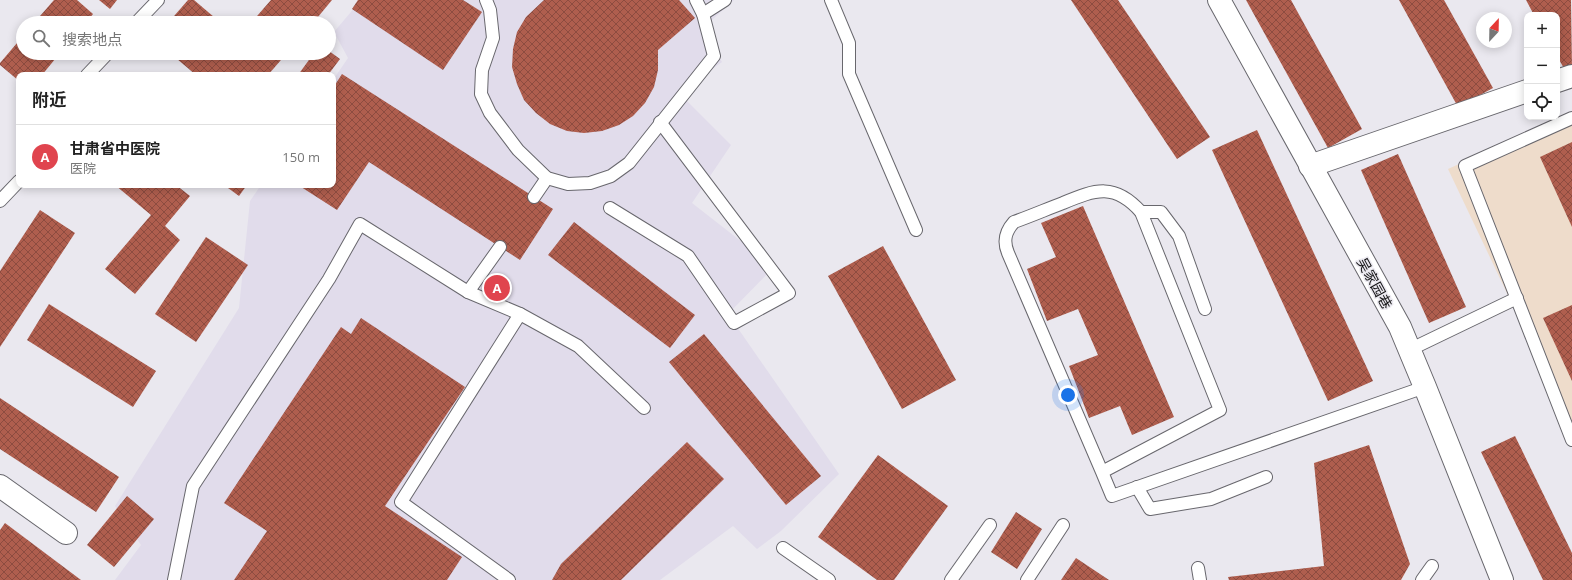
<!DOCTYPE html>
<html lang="zh">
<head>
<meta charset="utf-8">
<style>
	:root { --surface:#fff; --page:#f6f6f6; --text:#222; --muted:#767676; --line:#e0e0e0; --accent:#db2777 }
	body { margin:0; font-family:"Open Sans","Noto Sans SC",sans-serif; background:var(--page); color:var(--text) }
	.controls { position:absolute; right:12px; top:12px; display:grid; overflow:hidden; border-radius:8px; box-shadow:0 2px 10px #0003 }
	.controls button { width:36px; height:36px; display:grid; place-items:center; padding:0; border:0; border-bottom:1px solid var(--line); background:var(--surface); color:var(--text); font:20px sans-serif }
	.compass { position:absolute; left:1476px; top:12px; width:36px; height:36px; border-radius:50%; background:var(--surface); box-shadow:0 2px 10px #0003; rotate:22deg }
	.you { position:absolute; left:1068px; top:395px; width:14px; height:14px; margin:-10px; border:3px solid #fff; border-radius:50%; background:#1a73e8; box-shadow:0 0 0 6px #1a73e833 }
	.badge { display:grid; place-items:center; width:26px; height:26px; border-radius:50%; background:var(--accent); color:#fff; font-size:13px; font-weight:700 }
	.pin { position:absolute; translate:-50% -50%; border:2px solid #fff; box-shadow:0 1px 4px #0006 }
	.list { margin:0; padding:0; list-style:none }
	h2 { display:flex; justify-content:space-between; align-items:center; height:52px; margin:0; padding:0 16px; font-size:17px }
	h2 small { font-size:13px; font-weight:400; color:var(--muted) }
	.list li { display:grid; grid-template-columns:26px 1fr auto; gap:12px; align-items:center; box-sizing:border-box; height:64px; padding:0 16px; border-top:1px solid var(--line) }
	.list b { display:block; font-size:15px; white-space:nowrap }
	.list p { margin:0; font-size:13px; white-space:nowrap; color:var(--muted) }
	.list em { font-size:13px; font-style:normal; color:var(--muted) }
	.icon { flex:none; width:22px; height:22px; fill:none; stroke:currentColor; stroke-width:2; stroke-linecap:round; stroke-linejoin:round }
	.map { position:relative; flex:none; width:1572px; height:580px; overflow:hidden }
	.search { position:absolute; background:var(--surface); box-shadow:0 2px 10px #0003; left:16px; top:16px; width:320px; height:44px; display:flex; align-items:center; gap:10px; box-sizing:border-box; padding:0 14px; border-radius:22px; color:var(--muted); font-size:15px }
	.panel { position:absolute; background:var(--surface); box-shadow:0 2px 10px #0003; left:16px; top:72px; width:320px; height:116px; border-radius:8px }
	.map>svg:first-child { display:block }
	.commercial { fill:#eedccb }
	.built { fill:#e1dceb }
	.building { fill:url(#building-cross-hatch) }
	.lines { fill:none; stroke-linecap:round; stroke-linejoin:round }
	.service-casing { stroke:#68676d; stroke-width:14 }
	.minor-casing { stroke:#68676d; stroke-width:24 }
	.service { stroke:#fff; stroke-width:12 }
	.minor { stroke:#fff; stroke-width:22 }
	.labels { text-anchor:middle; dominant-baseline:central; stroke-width:3; stroke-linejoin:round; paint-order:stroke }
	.street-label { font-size:14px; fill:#111113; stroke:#eae8ef }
</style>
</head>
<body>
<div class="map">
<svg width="1572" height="580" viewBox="0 0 1572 580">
	<defs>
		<pattern id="building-cross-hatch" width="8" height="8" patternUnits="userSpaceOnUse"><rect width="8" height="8" fill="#af5e4e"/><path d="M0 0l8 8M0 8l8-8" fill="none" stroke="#8d4c40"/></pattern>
	</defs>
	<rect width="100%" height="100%" fill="#eae8ef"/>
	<polygon class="commercial" points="1572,113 1572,430 1448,169"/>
	<polygon class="built" points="361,0 734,0 702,29 722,62 679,93 731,145 692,203 774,267 728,314 839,474 781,531 757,549 733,526 660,580 115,580 141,545 115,506 239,308 250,201 261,185 333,185 333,80 348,58 334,32"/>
	<g class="building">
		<polygon points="54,0 77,0 93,14 86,23 34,23"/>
		<polygon points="99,0 117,0 110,9"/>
		<polygon points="188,0 194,0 221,23 168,23"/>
		<polygon points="271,0 332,0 313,23 251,23"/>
		<polygon points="358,0 463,0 482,12 443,70 352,9"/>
		<polygon points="544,0 679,0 695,18 658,50 658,70 654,87 645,103 633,116 619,125 602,131 584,133 567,131 550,124 536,113 524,100 517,84 512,67 513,49 517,32 526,17"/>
		<polygon points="1071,0 1118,0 1210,137 1177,159"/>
		<polygon points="1246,0 1291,0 1362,129 1328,148"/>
		<polygon points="1399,0 1444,0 1493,88 1458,107"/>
		<polygon points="1526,0 1571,0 1572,69 1566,72 1557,56 1557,15 1534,15"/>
		<polygon points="23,36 23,53 60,53 42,75 19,75 19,81 0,65 0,63"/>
		<polygon points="329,51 340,59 328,75 298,75 314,53 329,53"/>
		<polygon points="170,53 287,53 268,75 196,75"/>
		<polygon points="342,74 553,209 520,260 369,162 337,210 298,185 333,185 333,88"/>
		<polygon points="1257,130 1373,381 1328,401 1212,150"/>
		<polygon points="1572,142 1572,227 1540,157"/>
		<polygon points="1398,154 1466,307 1429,323 1361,170"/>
		<polygon points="115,185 176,185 190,196 165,226 180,240 135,294 105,269 151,215"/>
		<polygon points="224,185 247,185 239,196"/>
		<polygon points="1083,206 1174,417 1132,435 1120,406 1089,418 1069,366 1098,355 1078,309 1047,321 1027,269 1056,257 1041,223"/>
		<polygon points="40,210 75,233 0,347 0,271"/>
		<polygon points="574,222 695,315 670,348 548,255"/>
		<polygon points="206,237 248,265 196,342 155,314"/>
		<polygon points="883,246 956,380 902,409 828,276"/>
		<polygon points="49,304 156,371 133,407 27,340"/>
		<polygon points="1572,305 1572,381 1543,318"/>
		<polygon points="361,318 465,387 385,506 462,557 447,580 234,580 267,531 224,503 341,327 351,334"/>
		<polygon points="704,334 821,476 786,505 669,362"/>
		<polygon points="0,398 119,477 96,512 0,449"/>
		<polygon points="1515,436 1572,553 1572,580 1543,580 1481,452"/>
		<polygon points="687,442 724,479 621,580 552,580 561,564"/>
		<polygon points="1369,445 1410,564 1401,580 1229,580 1228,577 1324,566 1314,463"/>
		<polygon points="878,455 948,506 894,580 877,580 818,537"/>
		<polygon points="127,496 154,519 114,567 87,545"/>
		<polygon points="1016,512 1042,529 1017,569 991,552"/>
		<polygon points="5,523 81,580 0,580 0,530"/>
		<polygon points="1076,558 1109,580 1061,580"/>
	</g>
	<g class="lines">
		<g class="service-casing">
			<g id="service">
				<polyline points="486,0 490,10 493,38 482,70 481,94 490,113 518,150 547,178 568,184 590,183 611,176 629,163 714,56 703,14 696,0"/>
				<polyline points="831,0 849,43 849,74 916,230"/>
				<polyline points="703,14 725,0"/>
				<polyline points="136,23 158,0"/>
				<polyline points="87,75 108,53"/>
				<polyline points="1572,118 1465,166 1572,440"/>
				<polyline points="534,197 547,178"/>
				<polyline points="0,201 19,181"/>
				<polyline points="610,208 688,256 734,323 789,293 660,122"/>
				<polyline points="1141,212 1161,212 1179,236 1205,309"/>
				<polyline points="468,292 500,247"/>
				<polyline points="1409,350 1517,298"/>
				<path d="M1102,472L1220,410L1141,212C1115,183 1096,189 1063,203C1047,209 1031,216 1014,222C1005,232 1003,241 1008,253L1102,472L1112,496L1425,387"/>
				<polyline points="1137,487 1150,509 1211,499 1266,477"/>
				<polyline points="783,548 829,580"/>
				<polyline points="1198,568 1200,580"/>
				<polyline points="174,580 193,486 329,279 360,224 468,292 520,314 578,346 644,408"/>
				<polyline points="509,580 401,502 520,314"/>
				<polyline points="951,580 990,525"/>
				<polyline points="1027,580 1063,525"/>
				<polyline points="1422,580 1432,566"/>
			</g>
		</g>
		<g class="minor-casing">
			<g id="minor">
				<polyline points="1219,0 1400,327 1425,387 1502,580"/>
				<polyline points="1557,81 1572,76"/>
				<polyline points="1310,166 1527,91"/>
				<polyline points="0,486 66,533"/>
			</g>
		</g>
		<use href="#service" class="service"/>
		<use href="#minor" class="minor"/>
	</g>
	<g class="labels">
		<g class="street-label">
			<text transform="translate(1375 283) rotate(61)">吴家园巷</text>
		</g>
	</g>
</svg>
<div class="controls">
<button>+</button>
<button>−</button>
<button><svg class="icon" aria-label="locate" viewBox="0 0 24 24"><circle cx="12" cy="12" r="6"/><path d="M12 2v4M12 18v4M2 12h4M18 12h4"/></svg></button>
</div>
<svg class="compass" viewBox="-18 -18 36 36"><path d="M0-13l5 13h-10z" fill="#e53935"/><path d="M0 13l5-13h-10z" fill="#767676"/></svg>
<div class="you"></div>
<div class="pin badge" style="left:497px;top:288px;background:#e0444e">A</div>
<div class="search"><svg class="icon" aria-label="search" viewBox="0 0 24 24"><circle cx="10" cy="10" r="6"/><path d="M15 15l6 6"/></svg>搜索地点</div>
<section class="panel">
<h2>附近<small></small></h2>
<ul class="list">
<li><span class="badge" style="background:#e0444e">A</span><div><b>甘肃省中医院</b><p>医院</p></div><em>150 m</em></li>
</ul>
</section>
</div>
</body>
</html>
